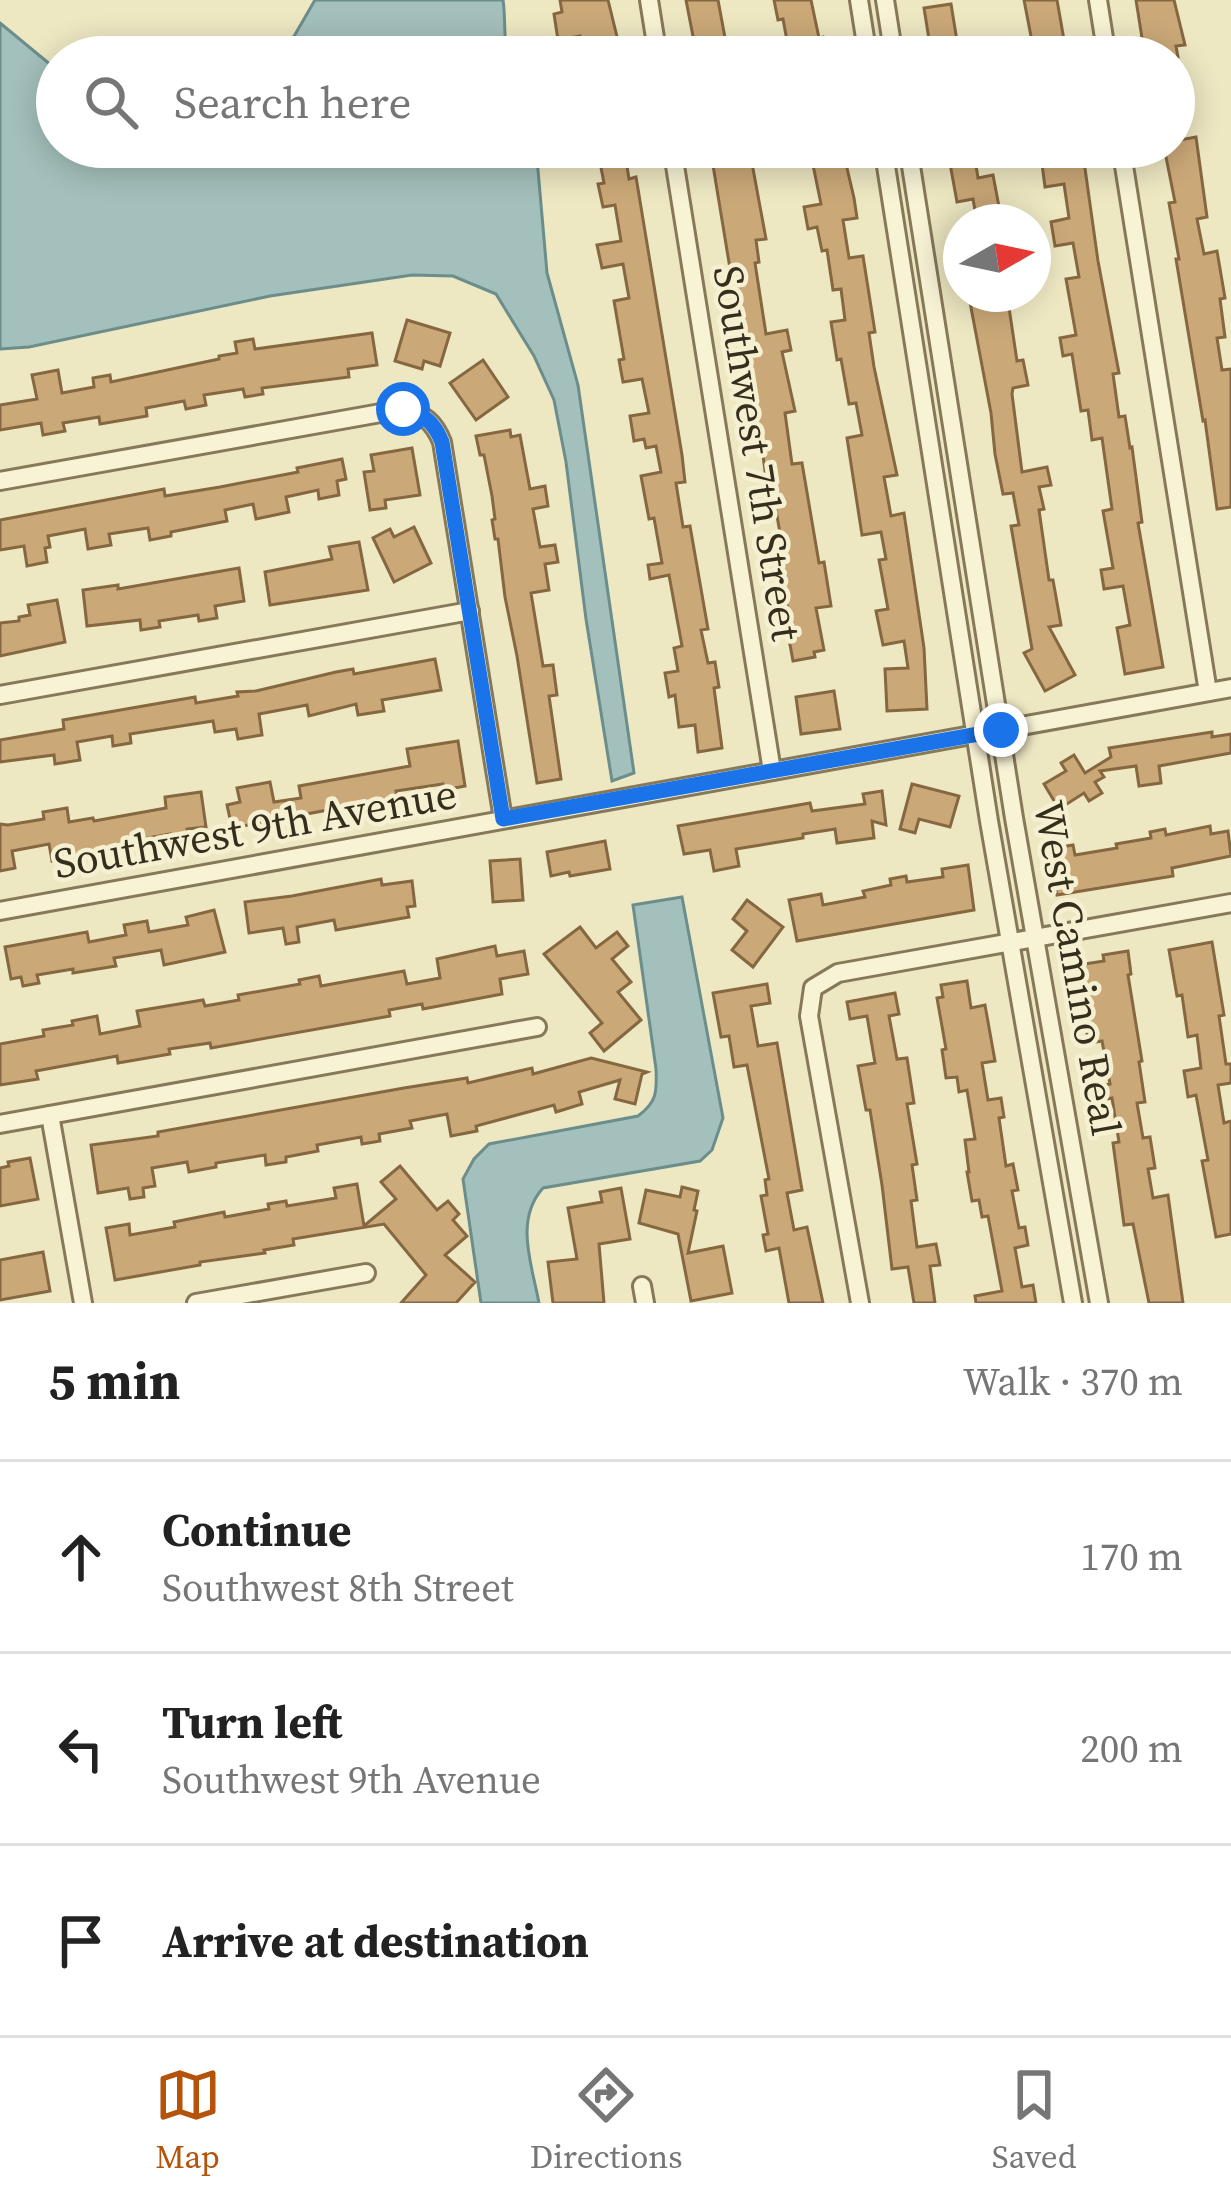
<!DOCTYPE html>
<html lang="en">
<head>
<meta charset="utf-8">
<style>
	:root { --surface:#fff; --page:#f6f6f6; --text:#222; --muted:#767676; --line:#e0e0e0; --accent:#b45309 }
	body { margin:0; font-family:"Source Serif 4",serif; background:var(--page); color:var(--text) }
	.compass { position:absolute; left:943px; top:204px; width:108px; height:108px; border-radius:50%; background:var(--surface); box-shadow:0 6px 30px #0003; rotate:81deg }
	.stop { position:absolute; width:36px; height:36px; margin:-27px; border:9px solid #1a73e8; border-radius:50%; background:#fff }
	.stop.end { background:#1a73e8; border-color:#fff; box-shadow:0 3px 12px #0008 }
	.list { margin:0; padding:0; list-style:none }
	h2 { display:flex; justify-content:space-between; align-items:center; height:156px; margin:0; padding:0 48px; font-size:51px }
	h2 small { font-size:39px; font-weight:400; color:var(--muted) }
	.list li { display:grid; grid-template-columns:78px 1fr auto; gap:36px; align-items:center; box-sizing:border-box; height:192px; padding:0 48px; border-top:3px solid var(--line) }
	.list b { display:block; font-size:45px; white-space:nowrap }
	.list p { margin:0; font-size:39px; white-space:nowrap; color:var(--muted) }
	.list em { font-size:39px; font-style:normal; color:var(--muted) }
	.icon { flex:none; width:66px; height:66px; fill:none; stroke:currentColor; stroke-width:2; stroke-linecap:round; stroke-linejoin:round }
	.map { position:relative; flex:none; width:1231px; height:1303px; overflow:hidden }
	.search { position:absolute; background:var(--surface); box-shadow:0 6px 30px #0003; left:36px; right:36px; top:36px; height:132px; display:flex; align-items:center; gap:30px; box-sizing:border-box; padding:0 42px; border-radius:66px; color:var(--muted); font-size:45px }
	.sheet { height:732px; background:var(--surface) }
	nav { display:flex; justify-content:space-around; align-items:center; box-sizing:border-box; height:168px; border-top:3px solid var(--line); background:var(--surface); font-size:33px; color:var(--muted) }
	nav a { display:grid; justify-items:center; gap:6px }
	nav .on { color:var(--accent) }
	.map>svg:first-child { display:block }
	.water { fill:#a4c0bc; stroke:#6b8d8b; stroke-width:3 }
	.building { fill:#cba878; stroke:#856740; stroke-width:3 }
	.lines { fill:none; stroke-linecap:round; stroke-linejoin:round }
	.minor-casing { stroke:#867959; stroke-width:22 }
	.minor { stroke:#f8f3d5; stroke-width:16 }
	.route { stroke:#1a73e8; stroke-width:15 }
	.labels { text-anchor:middle; dominant-baseline:central; stroke-width:9; stroke-linejoin:round; paint-order:stroke }
	.street-label { font-size:42px; fill:#362e1d; stroke:#f5f0d1 }
</style>
</head>
<body>
<div class="map">
<svg width="1231" height="1303" viewBox="0 0 1231 1303">
	<rect width="100%" height="100%" fill="#ede7c2"/>
	<g class="water">
		<path d="M315,0H503C506,19 503,39 508,57H282Z"/>
		<polygon points="0,23 57,70 57,147 159,147 182,157 203,154 215,147 536,147 547,273 578,385 634,773 612,781 586,619 566,462 554,400 534,356 496,294 453,276 412,275 270,296 29,347 0,349"/>
		<path d="M682,897L723,1118L712,1150L700,1161L543,1188C514,1220 532,1265 539,1303H481L463,1179L474,1159L489,1144L638,1116C657,1102 657,1092 656,1069L633,905Z"/>
	</g>
	<g class="building">
		<polygon points="560,0 608,0 620,49 583,55 580,36 558,40 554,14 562,12"/>
		<polygon points="686,0 718,0 726,43 735,41 738,57 697,57"/>
		<polygon points="774,0 811,0 819,38 823,37 827,57 790,57 783,19 778,20"/>
		<polygon points="1024,0 1057,0 1067,57 1035,57"/>
		<polygon points="1136,0 1174,0 1185,45 1176,46 1178,57 1145,57"/>
		<polygon points="951,4 958,47 931,52 924,8"/>
		<polygon points="1196,137 1207,217 1197,219 1204,254 1217,251 1225,298 1220,299 1225,337 1217,338 1222,370 1231,369 1231,507 1217,509 1205,420 1203,421 1176,259 1179,259 1169,203 1175,202 1164,147 1174,147 1174,141"/>
		<polygon points="597,147 624,147 629,179 636,177 682,455 685,482 676,483 683,527 690,526 708,629 701,630 708,663 715,662 719,687 714,688 722,748 698,752 695,725 679,727 675,695 669,697 665,673 678,671 674,648 682,646 669,575 650,579 648,565 662,563 654,518 649,519 641,476 661,472 656,446 646,448 644,439 634,441 630,416 649,413 642,379 623,382 619,360 624,359 614,301 629,298 623,264 602,268 597,245 621,241 615,205 603,207 598,184 604,183"/>
		<polygon points="710,147 749,147 766,239 756,240 759,262 755,263 766,334 787,330 791,350 782,352 795,411 785,413 792,464 802,463 819,563 824,562 831,606 816,608 824,650 814,652 815,657 793,661 787,628 791,627 778,555 775,556 771,534 780,533 773,493 768,494 761,440 757,441 749,397 751,396"/>
		<polygon points="823,147 842,147 854,198 857,218 843,220 849,258 863,256 875,332 869,333 874,367 897,475 884,477 891,516 904,513 924,648 927,709 887,711 885,669 908,668 904,641 883,645 876,611 888,609 879,560 886,559 881,532 862,535 847,438 862,435 856,403 849,404 841,359 837,360 831,322 845,320 841,289 833,290 827,250 822,251 817,227 808,229 804,207 821,204 812,160 825,158"/>
		<polygon points="947,147 973,147 978,178 993,175 1000,212 976,216 973,199 957,202"/>
		<polygon points="1058,147 1082,147 1098,261 1119,373 1113,374 1119,417 1125,416 1130,448 1132,447 1142,522 1138,523 1163,667 1125,674 1117,628 1130,625 1123,586 1104,589 1101,570 1113,568 1103,511 1112,509 1102,438 1092,440 1088,410 1081,411 1072,354 1063,356 1060,338 1076,335 1066,279 1079,277 1073,243 1055,246 1051,222 1069,218 1064,184 1045,187 1042,164 1061,161"/>
		<polygon points="995,294 996,303 1008,301 1017,361 1023,360 1028,385 1013,388 1012,394 1022,472 1047,467 1051,485 1039,487 1044,509 1039,510 1049,580 1053,580 1061,625 1049,627 1075,675 1045,691 1024,653 1032,649 1011,526 1019,525 1013,493 1003,494 995,454 991,413 969,297"/>
		<polygon points="407,320 450,333 440,366 424,361 422,369 395,361"/>
		<polygon points="372,333 377,365 348,369 349,377 262,388 263,394 245,397 243,389 204,395 206,405 186,409 184,401 146,408 147,416 100,424 99,417 63,423 65,431 43,435 41,423 0,430 0,405 37,399 32,375 58,370 62,393 94,387 93,378 110,375 111,382 219,359 219,356 237,353 235,342 253,339 255,349"/>
		<polygon points="483,360 508,397 476,420 450,383"/>
		<polygon points="510,430 511,437 520,435 530,489 545,486 548,506 533,509 540,547 555,545 558,562 545,564 549,590 531,593 543,666 553,665 557,695 549,696 561,779 537,783 517,656 505,597 498,539 495,539 492,520 495,519 492,496 484,455 480,455 476,436"/>
		<polygon points="412,448 420,495 385,500 386,508 370,510 364,472 374,471 371,455"/>
		<polygon points="342,459 346,479 337,481 339,495 319,499 318,490 286,497 289,512 256,519 253,504 225,510 227,521 171,532 171,536 150,540 148,528 109,534 111,545 88,549 85,529 48,536 50,547 45,548 47,562 27,566 24,546 0,550 0,520 164,489 165,496 220,487 298,472 297,468"/>
		<polygon points="414,527 431,563 394,582 373,538 390,529 394,537"/>
		<polygon points="359,542 368,590 270,605 265,572 332,559 329,547"/>
		<polygon points="239,568 244,601 215,606 217,618 199,621 198,615 159,621 160,627 141,630 140,620 87,626 83,590 118,585 118,589"/>
		<polygon points="57,600 65,642 0,656 0,623 19,621 19,617 30,615 28,605"/>
		<polygon points="435,659 441,690 382,700 384,711 358,715 356,704 309,716 307,705 259,714 262,735 238,739 236,729 215,732 213,721 130,734 131,743 113,746 112,736 77,742 80,760 55,764 54,755 0,762 0,740 64,729 63,720 195,697 196,703 238,696 237,692 256,691 336,672 353,669 354,674"/>
		<polygon points="834,691 840,729 801,734 796,697"/>
		<polygon points="1212,732 1212,737 1231,734 1231,753 1159,766 1161,783 1139,786 1136,766 1100,771 1104,777 1095,782 1102,793 1089,801 1084,793 1059,809 1044,784 1066,771 1061,763 1074,755 1085,773 1111,757 1109,748"/>
		<polygon points="458,741 465,786 444,790 443,784 396,791 397,797 232,828 227,805 240,802 237,788 270,782 274,802 301,798 299,786 410,766 407,749"/>
		<polygon points="912,784 959,796 950,827 919,819 915,833 900,829"/>
		<polygon points="882,791 886,825 872,821 874,838 837,843 835,829 803,834 803,838 736,849 739,866 714,871 710,850 684,854 678,826 810,803 812,811 865,804 863,794"/>
		<polygon points="201,792 206,827 187,829 188,837 171,839 170,834 137,840 139,847 52,861 49,844 12,851 15,868 0,871 0,824 8,825 44,819 43,812 67,808 69,822 93,818 94,821 166,808 165,797"/>
		<polygon points="1210,826 1211,834 1228,831 1231,856 1172,868 1173,876 1057,895 1049,849 1073,845 1075,855 1117,848 1116,844 1151,838 1150,832 1165,829 1166,835"/>
		<polygon points="605,841 610,869 570,876 569,872 551,876 547,852"/>
		<polygon points="520,859 523,900 493,902 490,861"/>
		<polygon points="968,865 974,910 797,941 789,900 821,894 823,905 865,897 863,891 891,885 890,879 906,876 907,882 943,877 942,869"/>
		<polygon points="381,879 382,885 412,881 415,906 407,907 409,917 336,930 334,920 297,927 299,942 286,944 283,928 249,933 245,902 292,896"/>
		<polygon points="747,900 783,927 753,967 732,950 747,931 733,919"/>
		<polygon points="214,910 225,952 164,965 161,950 114,958 116,966 73,973 73,969 37,975 39,983 23,986 21,977 11,979 5,947 87,932 89,942 126,935 124,925 147,921 149,932 188,925 186,917"/>
		<polygon points="580,927 596,948 617,932 628,946 612,959 631,982 618,992 641,1020 604,1051 590,1033 602,1023 544,954"/>
		<polygon points="1212,942 1224,1015 1219,1016 1226,1064 1231,1064 1231,1083 1218,1085 1224,1123 1231,1121 1231,1234 1216,1237 1202,1161 1208,1160 1196,1095 1188,1097 1184,1071 1201,1068 1197,1035 1188,1037 1182,995 1177,996 1169,950"/>
		<polygon points="495,946 497,956 524,951 528,974 500,979 502,994 423,1009 422,1004 389,1010 390,1016 211,1048 210,1043 169,1049 170,1054 118,1063 117,1056 36,1071 38,1079 0,1085 0,1044 44,1036 43,1030 73,1025 72,1021 97,1016 100,1034 140,1026 137,1011 203,1000 205,1006 239,1000 238,995 300,984 299,980 319,976 321,986 404,971 407,984 440,978 437,959"/>
		<polygon points="1128,951 1131,974 1128,975 1142,1061 1139,1062 1145,1102 1137,1103 1143,1138 1150,1137 1155,1168 1148,1169 1153,1198 1168,1195 1183,1303 1149,1303 1133,1224 1124,1225 1113,1143 1119,1142 1112,1098 1101,1100 1099,1086 1110,1084 1102,1041 1089,1043 1085,1023 1078,965 1104,961 1103,955"/>
		<polygon points="967,981 971,1008 985,1005 995,1061 982,1063 988,1100 1001,1098 1004,1117 999,1118 1006,1166 1013,1164 1018,1190 1012,1191 1019,1228 1025,1227 1028,1245 1015,1248 1022,1287 1033,1285 1036,1303 976,1303 975,1296 1002,1291 988,1216 982,1217 979,1200 972,1201 967,1172 969,1172 965,1140 975,1139 967,1090 959,1092 957,1077 946,1078 942,1050 946,1049 937,998 943,997 941,985"/>
		<polygon points="767,984 770,1003 751,1006 758,1046 777,1043 802,1190 787,1193 794,1230 807,1227 823,1303 789,1303 779,1248 766,1251 763,1235 768,1234 761,1196 767,1195 765,1180 769,1179 747,1065 734,1067 729,1036 721,1037 713,993"/>
		<polygon points="895,993 899,1014 889,1016 897,1059 907,1058 914,1103 907,1104 917,1164 912,1165 917,1200 911,1201 917,1247 936,1244 940,1265 930,1266 935,1303 914,1303 908,1267 892,1269 882,1185 870,1110 866,1110 858,1066 875,1063 867,1016 850,1019 847,1002"/>
		<polygon points="591,1058 647,1072 642,1074 635,1104 615,1099 620,1080 579,1092 582,1104 556,1112 554,1105 476,1126 477,1131 451,1136 447,1114 410,1121 412,1128 379,1134 380,1141 362,1144 361,1137 317,1145 318,1151 286,1157 286,1162 266,1165 265,1155 216,1163 216,1167 189,1172 187,1162 152,1168 155,1186 143,1188 144,1197 130,1199 128,1188 98,1193 91,1145 158,1136 158,1132 404,1088 467,1078 468,1083 532,1068 533,1074"/>
		<polygon points="30,1158 38,1199 0,1206 0,1168 9,1166 8,1162"/>
		<polygon points="400,1166 437,1210 448,1201 459,1214 453,1220 467,1236 445,1255 475,1282 456,1303 401,1303 426,1275 384,1224 293,1239 294,1245 264,1250 265,1253 200,1262 200,1265 115,1280 106,1228 129,1224 130,1235 175,1227 174,1222 224,1212 225,1217 269,1209 268,1204 286,1201 287,1206 336,1198 334,1188 357,1184 364,1226 396,1199 381,1182"/>
		<polygon points="682,1187 698,1191 694,1210 697,1211 688,1253 723,1246 732,1293 691,1301 678,1234 639,1223 646,1190 680,1197"/>
		<polygon points="621,1188 630,1239 599,1244 604,1303 553,1303 548,1262 577,1259 568,1208 602,1202 600,1192"/>
		<polygon points="43,1252 50,1291 0,1300 0,1260"/>
	</g>
	<g class="lines">
		<g class="minor-casing">
			<g id="minor">
				<polyline points="649,0 658,57"/>
				<polyline points="859,0 868,57"/>
				<polyline points="885,0 894,57"/>
				<polyline points="1098,0 1107,57"/>
				<polyline points="672,147 772,771"/>
				<polyline points="883,147 989,821 1073,1303"/>
				<polyline points="908,147 1014,818 1099,1303"/>
				<polyline points="1121,147 1208,692"/>
				<path d="M0,481L403,409C424,414 434,422 442,442L503,819"/>
				<polyline points="0,695 470,611"/>
				<polyline points="0,911 1231,688"/>
				<polyline points="50,1115 83,1303"/>
				<polyline points="0,1124 537,1027"/>
				<polyline points="642,1286 645,1303"/>
				<polyline points="196,1303 366,1273"/>
				<polyline points="860,1303 809,1016 813,988 838,973 1231,903"/>
			</g>
		</g>
		<use href="#minor" class="minor"/>
	</g>
	<g class="lines">
		<path class="route" d="M403,409C424,414 434,422 442,442L503,819L1001,730"/>
	</g>
	<g class="labels">
		<g class="street-label">
			<text transform="translate(758 453) rotate(81)">Southwest 7th Street</text>
			<text transform="translate(255 828) rotate(-10)">Southwest 9th Avenue</text>
			<text transform="translate(1078 968) rotate(80)">West Camino Real</text>
		</g>
	</g>
</svg>
<svg class="compass" viewBox="-18 -18 36 36"><path d="M0-13l5 13h-10z" fill="#e53935"/><path d="M0 13l5-13h-10z" fill="#767676"/></svg>
<div class="stop" style="left:403px;top:409px"></div>
<div class="stop end" style="left:1001px;top:730px"></div>
<div class="search"><svg class="icon" aria-label="search" viewBox="0 0 24 24"><circle cx="10" cy="10" r="6"/><path d="M15 15l6 6"/></svg>Search here</div>
</div>
<section class="sheet">
<h2>5 min<small>Walk · 370 m</small></h2>
<ul class="list">
<li><svg class="icon" aria-label="ahead" viewBox="0 0 24 24"><path d="M12 20V5M6 11l6-6 6 6"/></svg><div><b>Continue</b><p>Southwest 8th Street</p></div><em>170 m</em></li>
<li><svg class="icon" aria-label="left" viewBox="0 0 24 24"><path d="M17 20v-9H6M10 6l-5 5 5 5"/></svg><div><b>Turn left</b><p>Southwest 9th Avenue</p></div><em>200 m</em></li>
<li><svg class="icon" aria-label="arrive" viewBox="0 0 24 24"><path d="M6 21V4h12l-3 4 3 4H6"/></svg><div><b>Arrive at destination</b></div></li>
</ul>
</section>
<nav>
<a class="on"><svg class="icon" aria-label="map" viewBox="0 0 24 24"><path d="M3 6l6-2 6 2 6-2v14l-6 2-6-2-6 2zM9 4v14M15 6v14"/></svg>Map</a>
<a><svg class="icon" aria-label="directions" viewBox="0 0 24 24"><path d="M12 3l9 9-9 9-9-9zM9 14v-3h6M13 9l2 2-2 2"/></svg>Directions</a>
<a><svg class="icon" aria-label="saved" viewBox="0 0 24 24"><path d="M7 4h10v16l-5-4-5 4z"/></svg>Saved</a>
</nav>
</body>
</html>
